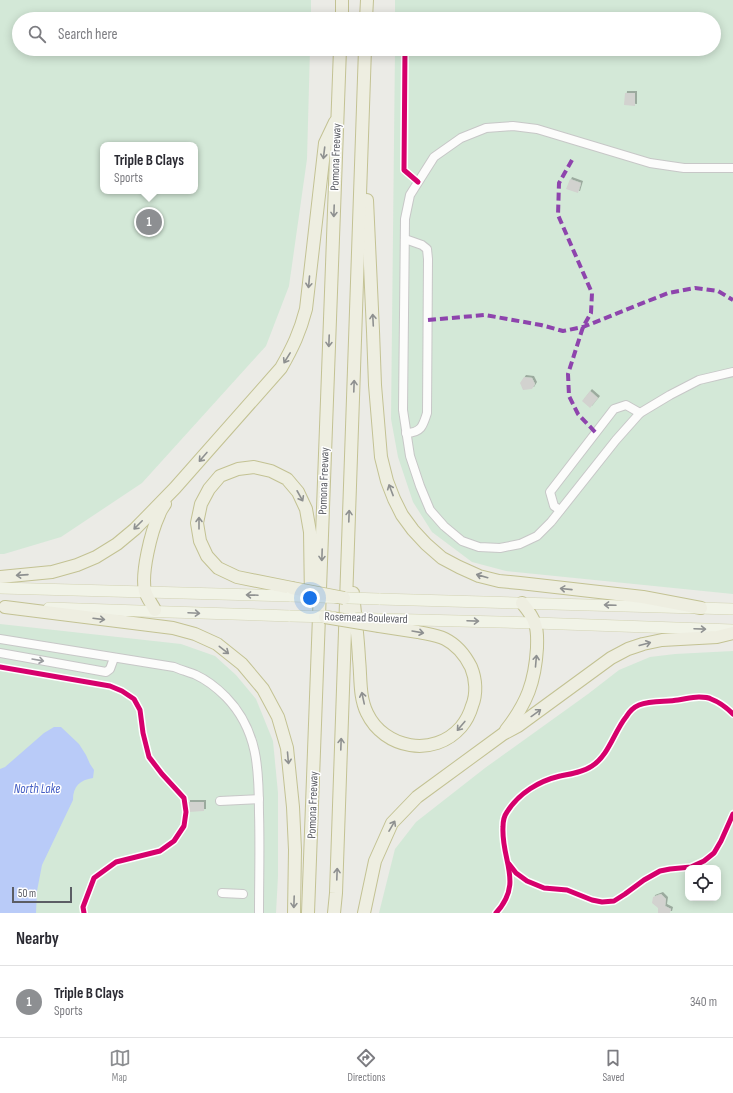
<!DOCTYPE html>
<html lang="en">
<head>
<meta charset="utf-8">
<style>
	:root { --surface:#fff; --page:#f7f7f7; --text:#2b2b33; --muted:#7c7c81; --line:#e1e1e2; --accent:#8d8f92 }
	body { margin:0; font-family:"Sofia Sans Condensed",sans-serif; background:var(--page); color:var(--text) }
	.controls { position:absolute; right:12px; bottom:12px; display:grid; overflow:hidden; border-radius:8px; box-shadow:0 2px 10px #0003 }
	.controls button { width:36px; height:36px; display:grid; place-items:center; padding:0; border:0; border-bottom:1px solid var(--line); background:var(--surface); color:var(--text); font:20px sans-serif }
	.scale { position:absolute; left:12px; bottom:10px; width:60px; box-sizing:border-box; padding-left:4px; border:2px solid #5b5d64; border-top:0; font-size:11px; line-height:14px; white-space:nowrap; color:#5b5d64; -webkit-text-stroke:3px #fff; paint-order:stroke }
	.you { position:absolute; left:310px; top:598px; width:14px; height:14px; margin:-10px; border:3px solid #fff; border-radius:50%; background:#1a73e8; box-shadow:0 0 0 6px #1a73e833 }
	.badge { display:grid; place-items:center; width:26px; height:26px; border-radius:50%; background:var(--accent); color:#fff; font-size:13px; font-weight:700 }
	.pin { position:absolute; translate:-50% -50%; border:2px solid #fff; box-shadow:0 1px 4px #0006 }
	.popup { position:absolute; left:100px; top:142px; width:98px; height:52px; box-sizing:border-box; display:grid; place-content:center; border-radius:8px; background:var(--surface); filter:drop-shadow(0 1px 3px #0005); font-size:13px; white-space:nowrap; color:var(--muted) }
	.popup b { font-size:15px; color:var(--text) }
	.popup::after { content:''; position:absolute; left:50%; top:100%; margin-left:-8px; border:8px solid transparent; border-top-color:var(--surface) }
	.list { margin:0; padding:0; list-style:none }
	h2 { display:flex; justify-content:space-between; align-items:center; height:52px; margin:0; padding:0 16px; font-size:17px }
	h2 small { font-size:13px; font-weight:400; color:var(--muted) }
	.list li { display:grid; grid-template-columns:26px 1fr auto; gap:12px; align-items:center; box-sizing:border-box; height:72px; padding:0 16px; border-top:1px solid var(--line) }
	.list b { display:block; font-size:15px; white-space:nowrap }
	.list p { margin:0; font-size:13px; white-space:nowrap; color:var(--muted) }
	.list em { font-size:13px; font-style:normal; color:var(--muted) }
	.icon { flex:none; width:22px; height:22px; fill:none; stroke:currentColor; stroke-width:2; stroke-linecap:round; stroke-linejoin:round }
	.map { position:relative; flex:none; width:733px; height:913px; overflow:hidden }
	.search { position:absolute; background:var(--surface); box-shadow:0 2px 10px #0003; left:12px; right:12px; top:12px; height:44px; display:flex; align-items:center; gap:10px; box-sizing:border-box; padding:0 14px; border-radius:22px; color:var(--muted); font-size:15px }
	.sheet { height:124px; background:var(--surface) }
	nav { display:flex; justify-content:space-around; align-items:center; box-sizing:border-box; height:56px; border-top:1px solid var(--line); background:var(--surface); font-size:11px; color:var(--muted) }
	nav a { display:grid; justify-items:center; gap:2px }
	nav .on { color:var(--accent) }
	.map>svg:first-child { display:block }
	.green { fill:#d3e8d7; fill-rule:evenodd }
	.water { fill:#b9cbf8 }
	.building { fill:#d2d2cf; filter:url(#shadow) }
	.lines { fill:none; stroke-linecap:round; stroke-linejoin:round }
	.minor-casing { stroke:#c7c7c7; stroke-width:10 }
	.major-casing { stroke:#d3d3b4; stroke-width:12 }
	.highway-casing { stroke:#c3c293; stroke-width:14 }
	.path { stroke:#c8cdcc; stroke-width:1.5; stroke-dasharray:4 2; stroke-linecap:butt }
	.minor { stroke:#fcfcfb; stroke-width:8 }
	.major { stroke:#f1f3e7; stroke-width:11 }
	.highway { stroke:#eeeee1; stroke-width:12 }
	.major-bridge-casing { stroke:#d3d3b4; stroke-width:12; stroke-linecap:butt }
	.highway-bridge-casing { stroke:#c3c293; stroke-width:14; stroke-linecap:butt }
	.major-bridge { stroke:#f1f3e7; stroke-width:11 }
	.highway-bridge { stroke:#eeeee1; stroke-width:12 }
	.quiet { stroke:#8e44ad; stroke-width:4; stroke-dasharray:8 4; stroke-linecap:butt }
	.cycleway-casing { stroke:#fff; stroke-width:8 }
	.cycleway { stroke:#d6006c; stroke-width:5 }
	.oneway { stroke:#8e9090 }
	.oneway2 { stroke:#909292 }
	.oneway3 { stroke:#9b9da0 }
	.labels { text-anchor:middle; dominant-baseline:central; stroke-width:3; stroke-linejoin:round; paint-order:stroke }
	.street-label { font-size:12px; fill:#5b5d64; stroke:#fff }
	.water-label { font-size:13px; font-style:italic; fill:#445ec4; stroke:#fff }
</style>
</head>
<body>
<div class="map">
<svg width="733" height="913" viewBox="0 0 733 913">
	<defs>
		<filter id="shadow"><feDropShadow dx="2" dy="-2" stdDeviation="0" flood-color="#0004"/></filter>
	</defs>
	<rect width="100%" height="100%" fill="#ebebe6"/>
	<g class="green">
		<path d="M0,0H311V19H19V49H310L307,159L289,286L266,346L142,483L61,537L4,554H0ZM103,145H195V191H103Z"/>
		<polygon points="395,0 733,0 733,594 506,571 472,562 432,532 413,502 398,457 391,419 395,49 714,49 714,19 395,19"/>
		<polygon points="0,624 181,644 215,656 236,675 256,699 273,741 278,793 278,876 276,913 0,913"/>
		<path d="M733,651V913H379L395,849L416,822L485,768L588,694L619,670L650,657L675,654ZM688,868H718V898H688Z"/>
	</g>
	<path class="water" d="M54,727H61L79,744L86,755L90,764L94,770L93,778C80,780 73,786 73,800L42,865L37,891L36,913H0V769L5,767L44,733Z"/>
	<g class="building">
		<polygon points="625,93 635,93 635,106 624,105"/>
		<polygon points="570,179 581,183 578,193 566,189"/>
		<polygon points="524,377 532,378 535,384 532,389 523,390 520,383"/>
		<polygon points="590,391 598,398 590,408 582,401"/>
		<polygon points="188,802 204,802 204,811 188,812"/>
		<polygon points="661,894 666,899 665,906 671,909 670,913 658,913 658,908 652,903 653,897"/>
	</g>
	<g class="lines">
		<g class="minor-casing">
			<g id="minor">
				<polyline points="733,168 684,168 650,163 537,129 513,126 486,128 461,138 434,157 410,195 405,219 403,410 410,456 420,486 430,510 444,526 462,541 479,547 500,548 520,544 537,536 551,522 616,440 640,413 670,395 699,380 733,372"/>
				<path d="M405,239L422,245L427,249L428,259L427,413C423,426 421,433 406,433"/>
				<polyline points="560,510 554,506 550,492 614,409 626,405 640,413"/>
				<path d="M0,639L174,667C181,670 189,672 196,675C207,680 217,688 226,697C258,730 259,769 259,813C260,846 259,880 259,913"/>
				<polyline points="0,653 106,672 110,669 114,658"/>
				<polyline points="220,801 259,799"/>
				<polyline points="222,893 243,894"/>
			</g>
		</g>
		<g class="major-casing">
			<g id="major">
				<polyline points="0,588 291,596"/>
				<polyline points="379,599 733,609"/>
				<path d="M49,608C129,610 210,614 290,616"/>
				<polyline points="378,619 535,623 733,630"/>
			</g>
		</g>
		<g class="highway-casing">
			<g id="highway">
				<polyline points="342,19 342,0"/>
				<polyline points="366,19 367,0"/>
				<polyline points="367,200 373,331 375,385 381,457 387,481 394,499 402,515 413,530 426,544 442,558 459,567 479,576 499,581 520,583 643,597 701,608"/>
				<path d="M0,577L52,572L77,565L96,557L117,544L135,529L175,488L281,368C293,347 300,332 306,309L325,143L335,122"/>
				<polyline points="292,588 237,577 218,568 207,556 200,541 197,523 201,504 209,489 220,476 238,469 254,467 271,471 287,479 298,492 306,509 310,532 311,600"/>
				<path d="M353,593C355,615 358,637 359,659C361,677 359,697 367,713C384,749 434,758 461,727C466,721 470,713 472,706C477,694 476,679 471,667C465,655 457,645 445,639C437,635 427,634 418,632C405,630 392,628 379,626"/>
				<polyline points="5,607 173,628 195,634 217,644 242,664 263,689 278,717 287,748 293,807 295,850 294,913"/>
				<path d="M155,610C152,604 147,598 145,591C141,573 151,532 159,515C160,511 163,507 165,504"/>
				<path d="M506,730C527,703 535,682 537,648C537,640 538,632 535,624C533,617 527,609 522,603"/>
				<polyline points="308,913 340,49"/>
				<polyline points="334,913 336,893 365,49"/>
				<polyline points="364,913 375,861 392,823 417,797 503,734 518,726 611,658 628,649 643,644 662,640 717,637 733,633"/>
			</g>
		</g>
		<polyline class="path" points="0,667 110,686 122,691 134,699 140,710 143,733 149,757 162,774 184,798 186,812 184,826 174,841 160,851 116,862 94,878 83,907 84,913"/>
		<use href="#minor" class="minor"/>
		<use href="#major" class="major"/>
		<use href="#highway" class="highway"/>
		<g class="major-bridge-casing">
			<g id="major-bridge">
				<polyline points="291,596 379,599"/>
				<polyline points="290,616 333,617"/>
				<polyline points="355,618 378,619"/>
			</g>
		</g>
		<g class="highway-bridge-casing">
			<g id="highway-bridge">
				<polyline points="292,588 344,598"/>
				<polyline points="325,617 379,626"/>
			</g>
		</g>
		<use href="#major-bridge" class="major-bridge"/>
		<use href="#highway-bridge" class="highway-bridge"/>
		<g class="quiet">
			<polyline points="572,160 559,183 558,215 592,293 591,313 583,327 568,374 569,396 578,414 596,433"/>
			<polyline points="428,320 485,315 541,325 563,331 583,327 668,293 695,288 718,291 733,300"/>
		</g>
		<g class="cycleway-casing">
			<g id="cycleway">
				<polyline points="405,49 404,170 418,182"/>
				<polyline points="0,667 110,686 122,691 134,699 140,710 143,733 149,757 162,774 184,798 186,812 184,826 174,841 160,851 116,862 94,878 83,907 84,913"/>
				<polyline points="509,864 516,873 527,881 544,888 567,890 592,900 602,902 614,901 625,894 644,880 660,871 670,869 691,867 704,861 714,853 721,841 733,814"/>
				<path d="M496,913C524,882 501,861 503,827C503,822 504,816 507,812C519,793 539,781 560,776C571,774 583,772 592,766C609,755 614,732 626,717C629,712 634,707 639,705C651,700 666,702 678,700C685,699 692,697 699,697C703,697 708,697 711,699C719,702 727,708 733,714"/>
			</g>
		</g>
		<use href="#cycleway" class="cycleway"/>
	</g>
	<defs><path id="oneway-shaft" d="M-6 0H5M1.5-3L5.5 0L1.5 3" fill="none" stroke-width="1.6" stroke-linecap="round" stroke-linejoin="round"/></defs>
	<g class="oneway">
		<use href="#oneway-shaft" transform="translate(324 153) rotate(97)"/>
		<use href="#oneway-shaft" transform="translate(334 211) rotate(92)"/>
		<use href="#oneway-shaft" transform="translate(309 282) rotate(95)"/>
		<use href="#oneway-shaft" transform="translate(373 320) rotate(-93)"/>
		<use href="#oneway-shaft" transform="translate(329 341) rotate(92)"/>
		<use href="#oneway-shaft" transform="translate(287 358) rotate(122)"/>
		<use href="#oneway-shaft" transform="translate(354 386) rotate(-88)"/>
		<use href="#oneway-shaft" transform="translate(203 457) rotate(131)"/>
		<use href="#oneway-shaft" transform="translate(391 490) rotate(-111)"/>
		<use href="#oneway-shaft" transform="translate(300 496) rotate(61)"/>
		<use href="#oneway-shaft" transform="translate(349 516) rotate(-88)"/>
		<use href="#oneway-shaft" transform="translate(199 523) rotate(-90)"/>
		<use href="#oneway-shaft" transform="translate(138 525) rotate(135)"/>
		<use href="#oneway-shaft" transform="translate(322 555) rotate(92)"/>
		<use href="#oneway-shaft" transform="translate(22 575) rotate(176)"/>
		<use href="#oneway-shaft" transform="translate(482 576) rotate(-164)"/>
		<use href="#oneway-shaft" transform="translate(566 589) rotate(-174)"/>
		<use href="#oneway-shaft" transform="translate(99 619) rotate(7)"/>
		<use href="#oneway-shaft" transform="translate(418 632) rotate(10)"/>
		<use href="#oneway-shaft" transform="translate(645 644) rotate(-15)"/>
		<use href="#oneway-shaft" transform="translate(224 650) rotate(38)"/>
		<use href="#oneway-shaft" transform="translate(536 661) rotate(-85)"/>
		<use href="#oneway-shaft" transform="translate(363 698) rotate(-102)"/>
		<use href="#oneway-shaft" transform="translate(536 713) rotate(-36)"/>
		<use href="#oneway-shaft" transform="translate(461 726) rotate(130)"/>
		<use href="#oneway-shaft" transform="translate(341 744) rotate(-88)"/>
		<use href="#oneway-shaft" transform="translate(288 758) rotate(85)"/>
		<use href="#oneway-shaft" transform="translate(392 826) rotate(-60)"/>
		<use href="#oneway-shaft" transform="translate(337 874) rotate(-88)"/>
		<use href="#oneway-shaft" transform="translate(294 902) rotate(92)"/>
	</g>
	<g class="oneway2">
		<use href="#oneway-shaft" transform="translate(252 595) rotate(-178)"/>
		<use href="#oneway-shaft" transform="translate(610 605) rotate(-178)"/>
		<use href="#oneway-shaft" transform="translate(194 613) rotate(3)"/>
		<use href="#oneway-shaft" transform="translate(473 621) rotate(2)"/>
		<use href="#oneway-shaft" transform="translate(700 629) rotate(2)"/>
	</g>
	<use class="oneway3" href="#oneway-shaft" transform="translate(38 660) rotate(10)"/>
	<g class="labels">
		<g class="street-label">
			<text transform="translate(336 157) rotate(-88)">Pomona Freeway</text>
			<text transform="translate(324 481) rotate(-88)">Pomona Freeway</text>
			<text transform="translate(366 618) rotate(2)">Rosemead Boulevard</text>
			<text transform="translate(313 805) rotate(-88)">Pomona Freeway</text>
		</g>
		<g class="water-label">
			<text x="37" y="789">North Lake</text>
		</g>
	</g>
</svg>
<div class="controls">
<button><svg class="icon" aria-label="locate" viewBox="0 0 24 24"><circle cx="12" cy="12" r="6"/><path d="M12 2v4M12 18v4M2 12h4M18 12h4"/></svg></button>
</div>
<div class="scale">50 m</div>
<div class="you"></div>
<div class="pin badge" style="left:149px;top:222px">1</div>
<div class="popup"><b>Triple B Clays</b>Sports</div>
<div class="search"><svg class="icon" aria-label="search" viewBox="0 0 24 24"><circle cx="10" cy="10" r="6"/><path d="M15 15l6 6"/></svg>Search here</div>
</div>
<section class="sheet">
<h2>Nearby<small></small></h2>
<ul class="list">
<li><span class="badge">1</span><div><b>Triple B Clays</b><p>Sports</p></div><em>340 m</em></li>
</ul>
</section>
<nav>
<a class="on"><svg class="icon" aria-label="map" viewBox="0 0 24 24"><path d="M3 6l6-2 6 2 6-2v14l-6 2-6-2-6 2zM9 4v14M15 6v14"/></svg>Map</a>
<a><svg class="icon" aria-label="directions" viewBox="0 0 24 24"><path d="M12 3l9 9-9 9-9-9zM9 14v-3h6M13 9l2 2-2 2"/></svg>Directions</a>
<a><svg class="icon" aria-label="saved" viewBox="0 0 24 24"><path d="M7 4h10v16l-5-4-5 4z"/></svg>Saved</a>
</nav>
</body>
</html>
